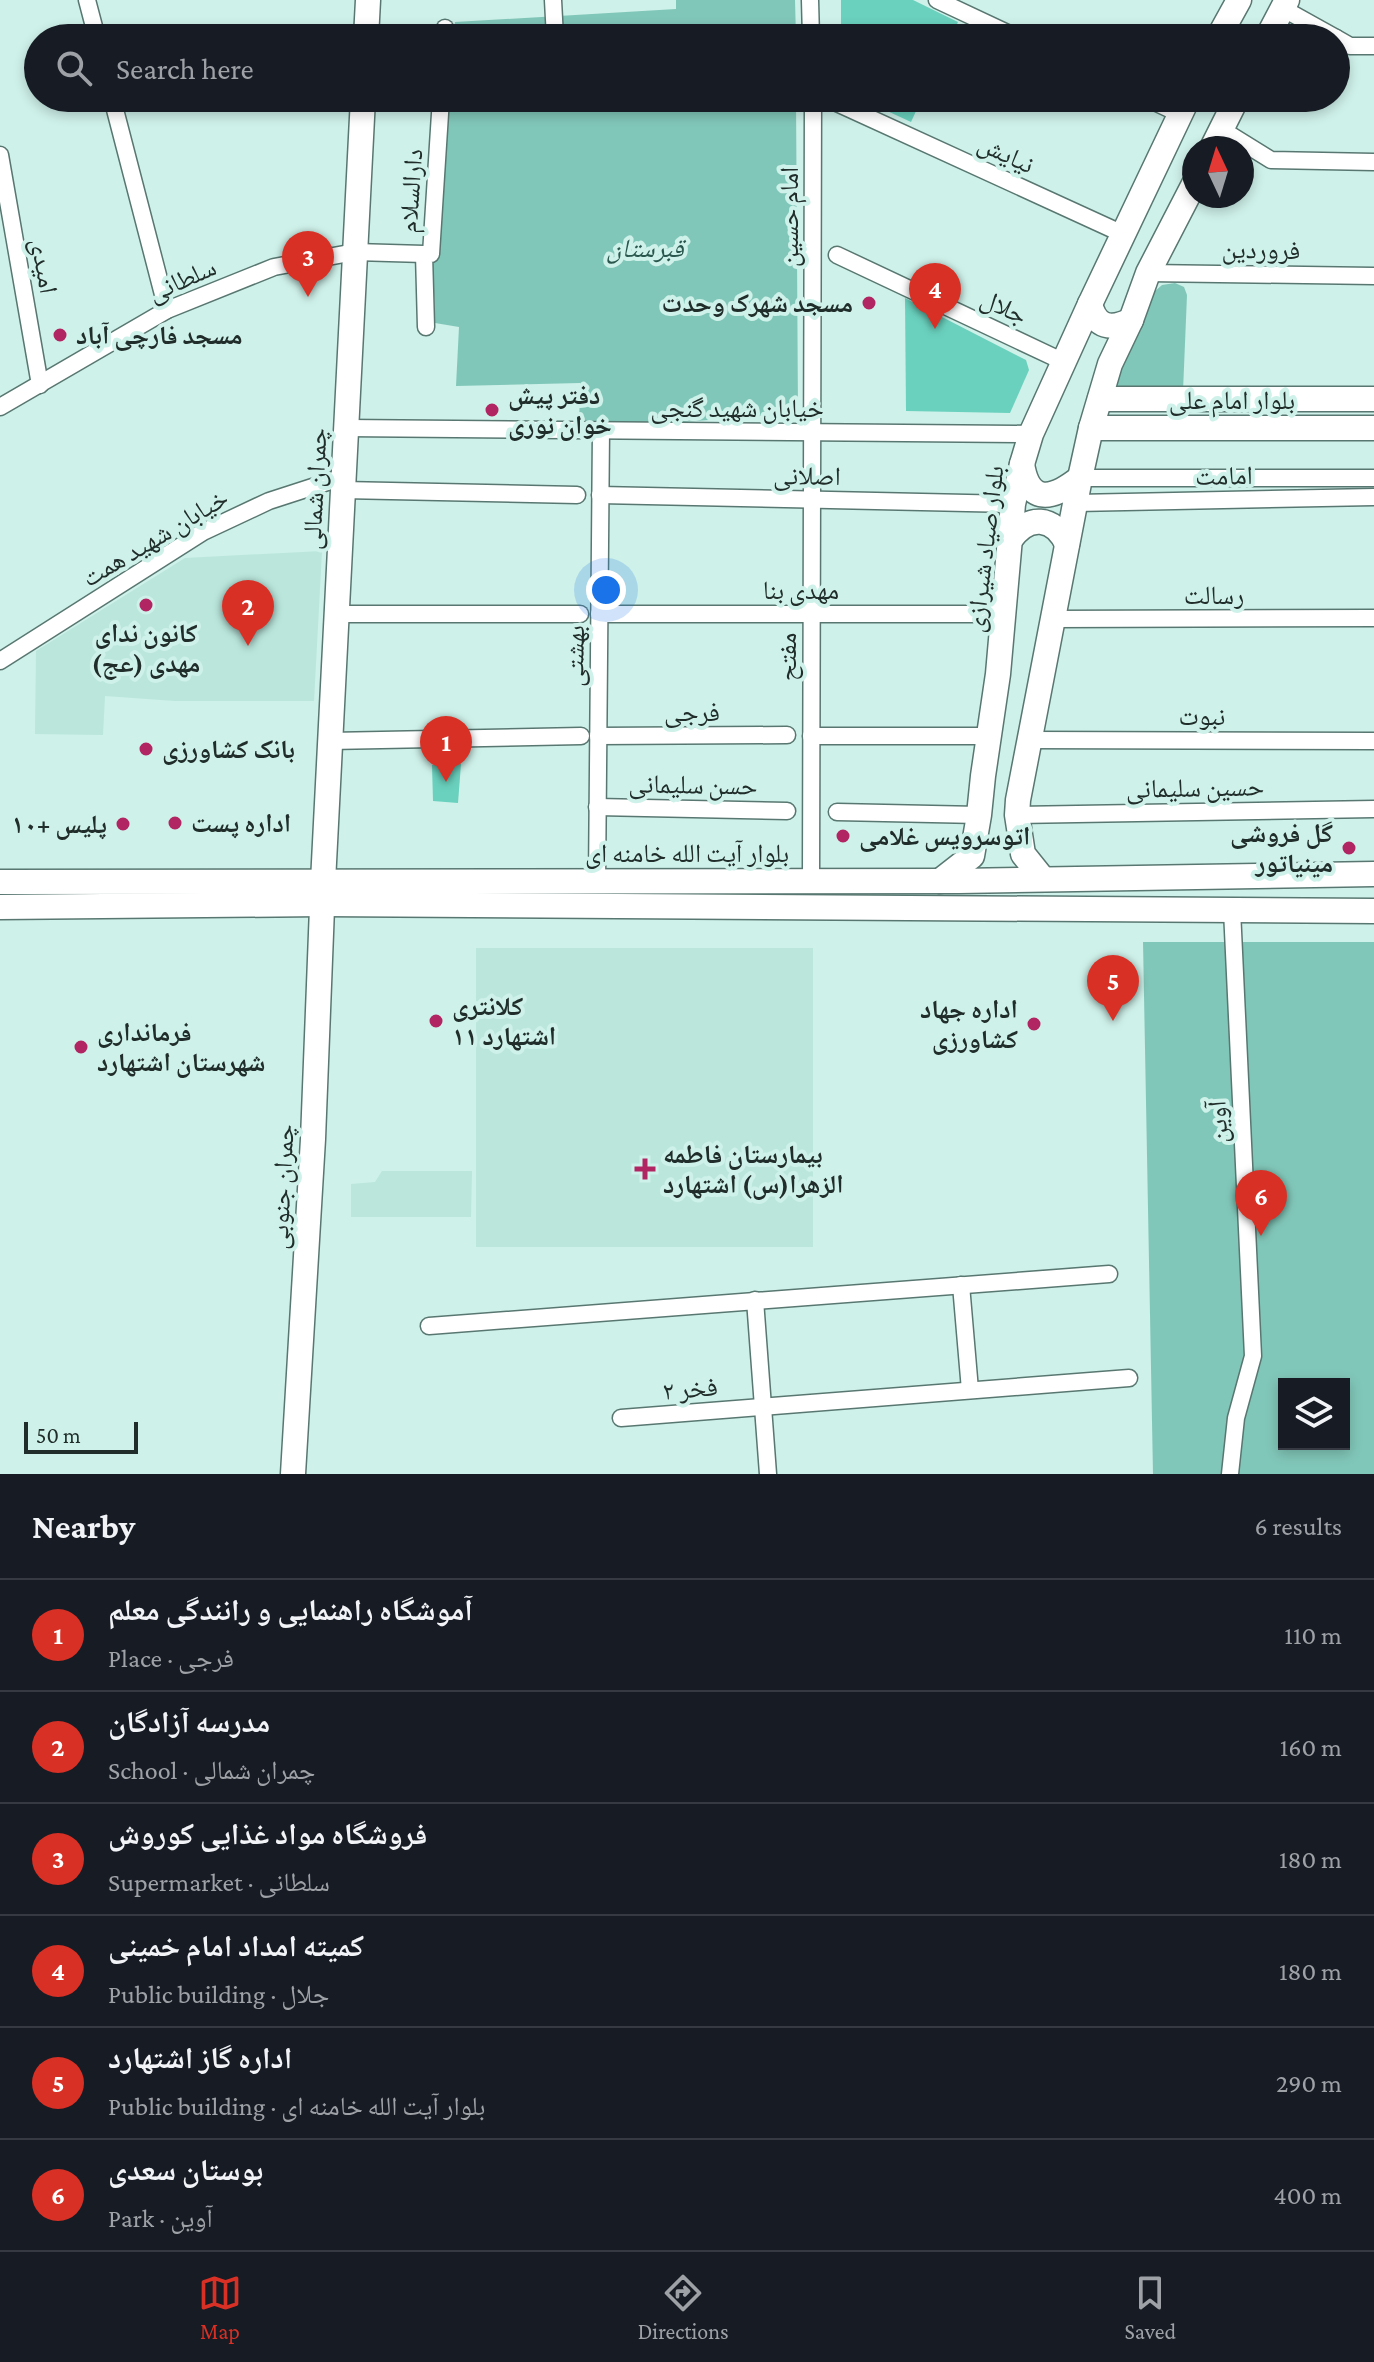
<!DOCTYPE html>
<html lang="en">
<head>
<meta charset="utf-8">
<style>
	:root { --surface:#171b24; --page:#20242c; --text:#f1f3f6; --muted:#9ea1a6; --line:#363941; --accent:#d93025 }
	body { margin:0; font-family:"Crimson Pro","Noto Naskh Arabic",serif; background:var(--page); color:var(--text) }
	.controls { position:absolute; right:24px; bottom:24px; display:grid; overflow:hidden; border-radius:0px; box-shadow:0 4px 12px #0003 }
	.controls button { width:72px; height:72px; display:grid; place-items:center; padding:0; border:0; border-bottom:2px solid var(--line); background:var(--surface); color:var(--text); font:40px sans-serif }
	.compass { position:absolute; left:1182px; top:136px; width:72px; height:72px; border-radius:50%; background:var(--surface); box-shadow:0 4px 12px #0003; rotate:356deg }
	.scale { position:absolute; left:24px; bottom:20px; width:114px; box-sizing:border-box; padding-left:8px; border:4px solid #202d2a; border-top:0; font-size:22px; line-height:28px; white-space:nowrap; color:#202d2a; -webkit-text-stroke:6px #cef1e9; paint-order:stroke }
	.you { position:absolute; left:606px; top:590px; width:28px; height:28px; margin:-20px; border:6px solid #fff; border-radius:50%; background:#1a73e8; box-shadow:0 0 0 12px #1a73e833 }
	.badge { display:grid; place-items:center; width:52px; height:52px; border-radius:50%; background:var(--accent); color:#fff; font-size:26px; font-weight:700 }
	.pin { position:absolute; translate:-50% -66px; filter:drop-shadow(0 2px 4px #0008) }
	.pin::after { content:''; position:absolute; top:42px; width:28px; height:24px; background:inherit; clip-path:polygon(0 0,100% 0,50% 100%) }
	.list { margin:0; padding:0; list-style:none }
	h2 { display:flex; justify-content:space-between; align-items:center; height:104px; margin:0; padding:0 32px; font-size:34px }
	h2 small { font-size:26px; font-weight:400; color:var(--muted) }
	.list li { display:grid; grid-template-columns:52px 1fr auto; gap:24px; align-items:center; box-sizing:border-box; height:112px; padding:0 32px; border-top:2px solid var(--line) }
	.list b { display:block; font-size:30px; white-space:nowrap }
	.list p { margin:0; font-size:26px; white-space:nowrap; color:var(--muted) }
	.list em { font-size:26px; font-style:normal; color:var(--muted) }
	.icon { flex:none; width:44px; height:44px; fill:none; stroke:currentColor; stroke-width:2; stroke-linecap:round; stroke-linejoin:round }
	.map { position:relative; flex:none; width:1374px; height:1474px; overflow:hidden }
	.search { position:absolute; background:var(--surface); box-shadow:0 4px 12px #0003; left:24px; right:24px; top:24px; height:88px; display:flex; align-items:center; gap:20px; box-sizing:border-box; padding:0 28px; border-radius:44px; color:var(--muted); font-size:30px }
	.sheet { height:776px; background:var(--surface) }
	nav { display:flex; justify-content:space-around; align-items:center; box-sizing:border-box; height:112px; border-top:2px solid var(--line); background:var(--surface); font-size:22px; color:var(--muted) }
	nav a { display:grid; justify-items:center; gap:4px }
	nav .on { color:var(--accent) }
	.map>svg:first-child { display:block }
	.built { fill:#bae6dc }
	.green { fill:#81c7b9; fill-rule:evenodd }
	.building { fill:#6ad1be }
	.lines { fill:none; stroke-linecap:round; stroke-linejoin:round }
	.street-casing { stroke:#587770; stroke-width:19 }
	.secondary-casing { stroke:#587770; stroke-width:27 }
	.street { stroke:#fff; stroke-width:16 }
	.secondary { stroke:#fff; stroke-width:24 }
	.poi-dot { fill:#b12562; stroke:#cef1e9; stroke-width:3 }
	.labels { text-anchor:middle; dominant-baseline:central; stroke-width:8; stroke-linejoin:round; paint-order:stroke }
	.street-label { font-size:26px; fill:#202d2a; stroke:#cef1e9 }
	.park-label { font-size:26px; font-style:italic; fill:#29574e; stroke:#cef1e9 }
	.poi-label { font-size:26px; font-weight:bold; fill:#202d2a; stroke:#cef1e9; text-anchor:start }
</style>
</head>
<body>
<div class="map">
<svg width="1374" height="1474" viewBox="0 0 1374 1474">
	<rect width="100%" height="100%" fill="#cef1e9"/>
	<g class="built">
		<polygon points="322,551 314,701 175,701 105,696 103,735 35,734 36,651 185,558"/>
		<rect x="476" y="948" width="337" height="299"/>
		<polygon points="382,1171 472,1171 471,1217 351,1217 351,1184 375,1182"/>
	</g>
	<g class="green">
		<polygon points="676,0 795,0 796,38 453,38 455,22 676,9"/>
		<polygon points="448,98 796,98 798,413 579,430 580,383 456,386 459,327 435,323 433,264"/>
		<polygon points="1175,283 1184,287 1187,295 1183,391 1116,389 1109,379 1154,292 1162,285"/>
		<path d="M1143,942H1374V1474H1153ZM1284,1384H1344V1444H1284Z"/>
	</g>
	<g class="building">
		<polygon points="841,0 913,0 958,22 951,38 841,38"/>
		<polygon points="859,98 922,98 911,122"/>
		<polygon points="905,298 1026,360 1029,370 1010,413 906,411"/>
		<polygon points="499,404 500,415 485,415 485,405"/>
		<polygon points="461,764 458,803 433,801 432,765"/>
	</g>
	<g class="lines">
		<g class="street-casing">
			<g id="street">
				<polyline points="87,0 97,38"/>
				<polyline points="553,0 555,38"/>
				<polyline points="810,0 811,38"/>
				<polyline points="937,0 1018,38"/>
				<polyline points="1282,8 1336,38"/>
				<polyline points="445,38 445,28"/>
				<polyline points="1336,38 1350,46 1374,46"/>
				<polyline points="112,98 167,310"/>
				<polyline points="826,98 1123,234"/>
				<polyline points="1146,98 1180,114"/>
				<polyline points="1221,129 1271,160 1374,162"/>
				<polyline points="0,155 40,385"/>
				<polyline points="837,255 1064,362"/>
				<polyline points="1148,273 1374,276"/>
				<polyline points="426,327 424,254 431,254 441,98"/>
				<polyline points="0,407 167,310 274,267 355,252 424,254"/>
				<polyline points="346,428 1031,434"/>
				<polyline points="1080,478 1374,478"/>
				<polyline points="343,490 577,495"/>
				<polyline points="600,495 1013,504"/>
				<polyline points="1076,503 1374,497"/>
				<polyline points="336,614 580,614"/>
				<polyline points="599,614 1003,614"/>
				<polyline points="1054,619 1374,618"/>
				<polyline points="0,661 203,532 269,501 343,477"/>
				<polyline points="598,736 787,735"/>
				<polyline points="811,736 989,736"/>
				<polyline points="1030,740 1374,741"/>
				<polyline points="330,741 581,736"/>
				<polyline points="597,807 787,811"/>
				<polyline points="837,812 979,815"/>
				<polyline points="1017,815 1374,809"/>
				<polyline points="811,881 813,98"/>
				<polyline points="597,882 601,430"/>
				<polyline points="961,1285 970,1390"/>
				<polyline points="755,1300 768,1474"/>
				<polyline points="429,1326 1109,1274"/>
				<polyline points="621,1418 1129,1378"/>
				<polyline points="1230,1474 1236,1418 1253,1356 1232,910"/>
			</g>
		</g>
		<g class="secondary-casing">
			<g id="secondary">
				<polyline points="366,38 368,0"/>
				<polyline points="1218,38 1239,0"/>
				<polyline points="1267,38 1287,0"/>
				<polyline points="1212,148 1237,98"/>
				<path d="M1090,304C1096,328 1111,330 1131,320"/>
				<polyline points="1100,399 1374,399"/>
				<polyline points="1091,428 1374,428"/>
				<path d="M1022,464C1029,506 1053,499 1080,478"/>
				<path d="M1010,540C1028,514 1054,516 1067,544"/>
				<polyline points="1043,879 1023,854 1017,815 1018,800 1080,478 1091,428 1110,364 1131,320 1148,273 1194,184"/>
				<polyline points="940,881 972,856 979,815 983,776 998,674 1013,504 1022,464 1031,434 1090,304 1188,98"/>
				<polyline points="0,882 959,881 1374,874"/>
				<polyline points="0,907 322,904 1374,911"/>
				<polyline points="293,1474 313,1139 323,882 363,98"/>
			</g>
		</g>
		<use href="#street" class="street"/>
		<use href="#secondary" class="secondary"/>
	</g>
	<g class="poi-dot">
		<circle cx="869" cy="303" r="8"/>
		<circle cx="60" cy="335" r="8"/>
		<circle cx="492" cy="410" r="8"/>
		<circle cx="146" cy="605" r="8"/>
		<circle cx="146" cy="749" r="8"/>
		<circle cx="175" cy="823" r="8"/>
		<circle cx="123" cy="824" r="8"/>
		<circle cx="843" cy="836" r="8"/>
		<circle cx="1349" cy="848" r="8"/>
		<circle cx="436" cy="1021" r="8"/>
		<circle cx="1034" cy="1024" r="8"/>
		<circle cx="81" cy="1047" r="8"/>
		<path d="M641 1157h8v8h8v8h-8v8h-8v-8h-8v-8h8z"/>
	</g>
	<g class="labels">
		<g class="street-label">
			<text transform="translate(1006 154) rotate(25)">نیایش</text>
			<text transform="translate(411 191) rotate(-86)">دارالسلام</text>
			<text transform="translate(789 217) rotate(-90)">امام حسین</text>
			<text transform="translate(1261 250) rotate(1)">فروردین</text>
			<text transform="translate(44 266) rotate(80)">امیدی</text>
			<text transform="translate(182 280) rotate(-24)">سلطانی</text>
			<text transform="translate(1004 307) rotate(25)">جلال</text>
			<text x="1232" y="400">بلوار امام علی</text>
			<text x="737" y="408">خیابان شهید گنجی</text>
			<text transform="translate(807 476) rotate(1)">اصلانی</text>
			<text transform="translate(1224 476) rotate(-1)">امامت</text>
			<text transform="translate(315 489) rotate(-87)">چمران شمالی</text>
			<text transform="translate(155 538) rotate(-31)">خیابان شهید همت</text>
			<text transform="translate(985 549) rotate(-83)">بلوار صیاد شیرازی</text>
			<text x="801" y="590">مهدی بنا</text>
			<text x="1214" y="595">رسالت</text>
			<text transform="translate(575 656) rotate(-89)">بهشتی</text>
			<text transform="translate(787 657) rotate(-90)">مفتح</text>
			<text x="692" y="712">فرجی</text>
			<text x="1202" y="716">نبوت</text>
			<text transform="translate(693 785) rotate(1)">حسن سلیمانی</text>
			<text transform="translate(1195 788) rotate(-1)">حسین سلیمانی</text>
			<text x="687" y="853">بلوار آیت الله خامنه ای</text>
			<text transform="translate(1218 1122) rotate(-93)">آوین</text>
			<text transform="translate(282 1187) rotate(-87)">چمران جنوبی</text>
			<text transform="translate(690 1389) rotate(-5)">فخر ۲</text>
		</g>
		<g class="park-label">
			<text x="645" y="248">قبرستان</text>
		</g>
		<g class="poi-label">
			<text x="853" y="303" text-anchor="end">مسجد شهرک وحدت</text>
			<text x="76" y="335">مسجد فارچی آباد</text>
			<text x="508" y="395">دفتر پیش<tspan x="508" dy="30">خوان نوری</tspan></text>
			<text x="146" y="633" text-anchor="middle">کانون ندای<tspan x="146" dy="30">مهدی (عج)</tspan></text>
			<text x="162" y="749">بانک کشاورزی</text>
			<text x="191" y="823">اداره پست</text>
			<text x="107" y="824" text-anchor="end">پلیس +۱۰</text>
			<text x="1333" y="833" text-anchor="end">گل فروشی<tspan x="1333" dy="30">مینیاتور</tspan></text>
			<text x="859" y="836">اتوسرویس غلامی</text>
			<text x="452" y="1006">کلانتری<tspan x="452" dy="30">۱۱ اشتهارد</tspan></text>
			<text x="1018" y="1009" text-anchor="end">اداره جهاد<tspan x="1018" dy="30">کشاورزی</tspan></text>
			<text x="97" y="1032">فرمانداری<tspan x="97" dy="30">شهرستان اشتهارد</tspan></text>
			<text x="663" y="1154">بیمارستان فاطمه<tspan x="663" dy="30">الزهرا(س) اشتهارد</tspan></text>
		</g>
	</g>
</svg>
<div class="controls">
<button><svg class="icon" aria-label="layers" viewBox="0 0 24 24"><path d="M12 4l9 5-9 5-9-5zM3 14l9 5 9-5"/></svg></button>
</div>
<svg class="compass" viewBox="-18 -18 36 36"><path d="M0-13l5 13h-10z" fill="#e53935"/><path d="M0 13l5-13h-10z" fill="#9ea1a6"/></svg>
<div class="scale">50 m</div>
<div class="you"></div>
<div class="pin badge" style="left:446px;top:782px">1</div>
<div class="pin badge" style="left:248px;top:646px">2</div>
<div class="pin badge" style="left:308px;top:297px">3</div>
<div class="pin badge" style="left:935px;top:329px">4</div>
<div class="pin badge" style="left:1113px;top:1021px">5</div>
<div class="pin badge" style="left:1261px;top:1236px">6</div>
<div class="search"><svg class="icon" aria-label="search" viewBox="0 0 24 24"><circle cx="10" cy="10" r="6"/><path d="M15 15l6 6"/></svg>Search here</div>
</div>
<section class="sheet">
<h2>Nearby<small>6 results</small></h2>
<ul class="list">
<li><span class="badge">1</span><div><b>آموشگاه راهنمایی و رانندگی معلم</b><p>Place · فرجی</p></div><em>110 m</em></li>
<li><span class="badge">2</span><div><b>مدرسه آزادگان</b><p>School · چمران شمالی</p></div><em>160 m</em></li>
<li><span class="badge">3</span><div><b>فروشگاه مواد غذایی کوروش</b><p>Supermarket · سلطانی</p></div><em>180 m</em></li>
<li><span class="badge">4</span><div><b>کمیته امداد امام خمینی</b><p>Public building · جلال</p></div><em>180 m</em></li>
<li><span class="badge">5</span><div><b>اداره گاز اشتهارد</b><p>Public building · بلوار آیت الله خامنه ای</p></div><em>290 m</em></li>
<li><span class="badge">6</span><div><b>بوستان سعدی</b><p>Park · آوین</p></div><em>400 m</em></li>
</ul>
</section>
<nav>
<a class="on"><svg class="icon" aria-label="map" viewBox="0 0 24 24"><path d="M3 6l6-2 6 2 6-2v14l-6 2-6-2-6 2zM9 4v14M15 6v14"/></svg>Map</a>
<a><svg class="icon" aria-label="directions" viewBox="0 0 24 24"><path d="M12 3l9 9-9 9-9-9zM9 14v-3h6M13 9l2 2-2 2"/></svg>Directions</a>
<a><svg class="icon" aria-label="saved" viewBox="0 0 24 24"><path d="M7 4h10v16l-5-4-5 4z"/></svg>Saved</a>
</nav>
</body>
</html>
